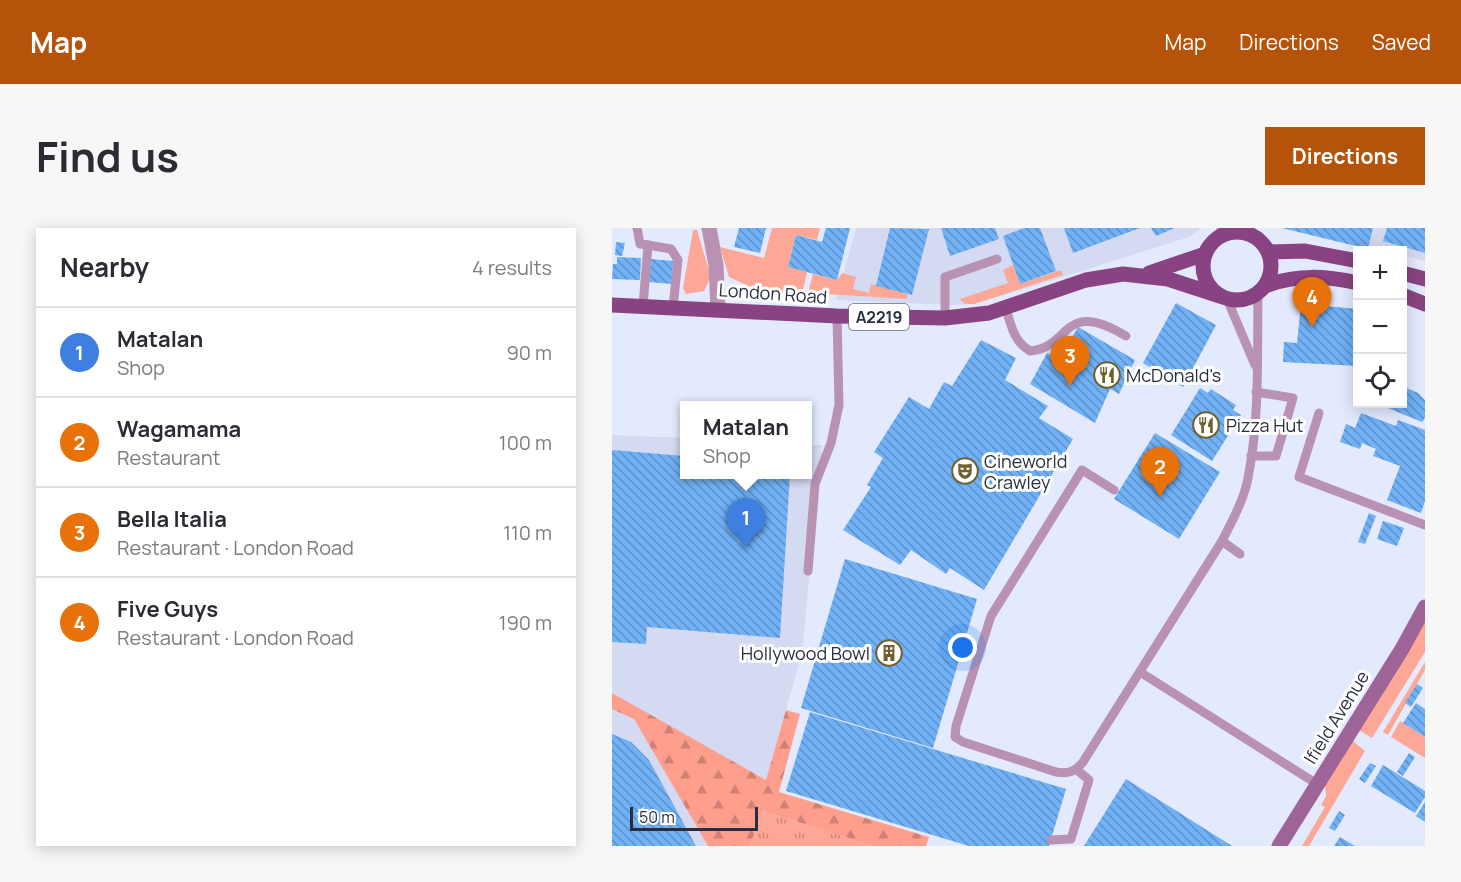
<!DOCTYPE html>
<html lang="en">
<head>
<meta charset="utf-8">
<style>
	:root { --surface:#fff; --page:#f7f7f7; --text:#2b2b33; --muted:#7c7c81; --line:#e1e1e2; --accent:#b45309 }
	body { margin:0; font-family:Manrope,sans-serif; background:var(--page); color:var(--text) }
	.controls { position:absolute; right:18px; top:18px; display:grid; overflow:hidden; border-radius:0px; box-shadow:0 3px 15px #0003 }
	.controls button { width:54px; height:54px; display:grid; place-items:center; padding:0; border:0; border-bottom:2px solid var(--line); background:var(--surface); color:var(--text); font:30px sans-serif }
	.scale { position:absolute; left:18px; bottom:15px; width:128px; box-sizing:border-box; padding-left:6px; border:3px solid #282e40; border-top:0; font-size:16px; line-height:21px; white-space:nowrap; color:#282e40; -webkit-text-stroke:4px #fff; paint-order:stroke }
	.you { position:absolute; left:351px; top:420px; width:21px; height:21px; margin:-15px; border:4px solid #fff; border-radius:50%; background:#1a73e8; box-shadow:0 0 0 9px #1a73e833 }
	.badge { display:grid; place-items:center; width:39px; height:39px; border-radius:50%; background:var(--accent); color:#fff; font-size:20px; font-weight:700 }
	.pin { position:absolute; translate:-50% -50px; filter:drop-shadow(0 2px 3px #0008) }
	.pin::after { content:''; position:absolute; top:32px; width:21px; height:18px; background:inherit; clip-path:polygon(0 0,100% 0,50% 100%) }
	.popup { position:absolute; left:68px; top:173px; width:132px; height:78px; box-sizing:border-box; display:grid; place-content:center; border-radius:0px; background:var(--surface); filter:drop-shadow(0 2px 4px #0005); font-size:20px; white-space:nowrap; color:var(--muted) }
	.popup b { font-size:22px; color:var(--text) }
	.popup::after { content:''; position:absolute; left:50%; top:100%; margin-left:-12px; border:12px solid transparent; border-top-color:var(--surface) }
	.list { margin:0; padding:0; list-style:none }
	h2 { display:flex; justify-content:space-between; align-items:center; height:78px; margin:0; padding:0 24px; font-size:26px }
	h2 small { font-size:20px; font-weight:400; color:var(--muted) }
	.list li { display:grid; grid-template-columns:39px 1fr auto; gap:18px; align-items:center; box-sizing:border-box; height:90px; padding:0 24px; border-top:2px solid var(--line) }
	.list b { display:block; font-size:22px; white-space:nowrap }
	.list p { margin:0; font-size:20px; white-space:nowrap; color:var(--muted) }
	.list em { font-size:20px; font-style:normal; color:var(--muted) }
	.icon { flex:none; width:33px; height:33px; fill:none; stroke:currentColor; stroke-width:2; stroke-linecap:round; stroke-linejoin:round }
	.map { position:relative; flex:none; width:813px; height:618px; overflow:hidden; border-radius:0px }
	header { display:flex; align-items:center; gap:36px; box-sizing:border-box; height:84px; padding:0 30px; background:var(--accent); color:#fff }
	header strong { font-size:28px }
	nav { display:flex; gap:33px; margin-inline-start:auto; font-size:21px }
	.intro { display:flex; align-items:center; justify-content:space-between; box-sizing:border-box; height:144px; padding:0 36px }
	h1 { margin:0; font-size:42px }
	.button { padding:15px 27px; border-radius:0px; background:var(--accent); color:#fff; font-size:21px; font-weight:700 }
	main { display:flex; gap:36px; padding:0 36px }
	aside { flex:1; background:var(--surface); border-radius:0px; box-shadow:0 3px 15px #0003 }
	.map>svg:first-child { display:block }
	.built { fill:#d4daf1 }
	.grass { fill:#fda796 }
	.forest { fill:url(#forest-firs) }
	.park { fill:url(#park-tufts) }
	.building { fill:url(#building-back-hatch) }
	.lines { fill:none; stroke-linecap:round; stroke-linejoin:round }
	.lane { stroke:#b991b3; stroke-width:9 }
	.street { stroke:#b991b3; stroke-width:15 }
	.secondary { stroke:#9e6497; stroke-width:15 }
	.primary { stroke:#894382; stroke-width:15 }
	.labels { text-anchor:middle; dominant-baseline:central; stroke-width:6; stroke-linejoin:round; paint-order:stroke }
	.shield { fill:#fff; stroke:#686d79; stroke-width:1.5 }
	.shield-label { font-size:16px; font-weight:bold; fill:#282e40 }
	.street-label { font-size:18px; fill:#282e40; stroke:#fff }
	.poi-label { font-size:18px; fill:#282e40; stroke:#fff; text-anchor:start }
</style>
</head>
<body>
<header>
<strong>Map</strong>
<nav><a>Map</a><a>Directions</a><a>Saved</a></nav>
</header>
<div class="intro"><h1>Find us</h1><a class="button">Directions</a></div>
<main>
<aside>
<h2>Nearby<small>4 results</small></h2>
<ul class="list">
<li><span class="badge" style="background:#3f7fe0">1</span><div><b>Matalan</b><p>Shop</p></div><em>90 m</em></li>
<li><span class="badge" style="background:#e8710a">2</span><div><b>Wagamama</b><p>Restaurant</p></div><em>100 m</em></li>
<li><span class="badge" style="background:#e8710a">3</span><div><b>Bella Italia</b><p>Restaurant · London Road</p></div><em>110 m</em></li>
<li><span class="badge" style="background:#e8710a">4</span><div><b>Five Guys</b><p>Restaurant · London Road</p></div><em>190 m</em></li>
</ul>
</aside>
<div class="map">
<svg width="813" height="618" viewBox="0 0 813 618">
	<defs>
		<pattern id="forest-firs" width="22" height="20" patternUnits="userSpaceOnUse" patternTransform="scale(1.5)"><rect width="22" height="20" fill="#fe9e8c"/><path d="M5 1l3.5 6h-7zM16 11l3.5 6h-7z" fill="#ce8174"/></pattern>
		<pattern id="park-tufts" width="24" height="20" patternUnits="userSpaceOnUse" patternTransform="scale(1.5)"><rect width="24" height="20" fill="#fda796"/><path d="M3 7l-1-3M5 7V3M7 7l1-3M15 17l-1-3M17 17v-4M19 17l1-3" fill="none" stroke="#cd887c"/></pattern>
		<pattern id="building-back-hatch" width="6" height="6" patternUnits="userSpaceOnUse" patternTransform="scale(1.5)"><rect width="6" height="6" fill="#71b1f5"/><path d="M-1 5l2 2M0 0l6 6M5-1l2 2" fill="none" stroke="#5d90c8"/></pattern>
	</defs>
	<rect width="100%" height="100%" fill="#e3eafe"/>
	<g class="built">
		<polygon points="244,0 589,0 577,9 416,60 362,76 340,77 224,72"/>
		<polygon points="670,0 813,0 813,33 791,28 790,22 766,22"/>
		<polygon points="0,207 72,210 72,246 195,246 196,217 210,217 190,424 155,552 0,468"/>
		<polygon points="0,479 22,491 96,618 0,618"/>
	</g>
	<g class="grass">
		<polygon points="160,0 208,0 205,12 184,7 176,39 195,44 191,63 150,64 117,49 108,19 152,30"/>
		<polygon points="81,2 85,2 99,49 92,63 74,66 71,60"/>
		<polygon points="401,37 408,56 449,42 451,47 362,76 353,76 348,71 396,55 391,42"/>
		<polygon points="230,45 244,49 241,61 257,65 259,56 295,66 295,71 196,65 201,46 225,52"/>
		<polygon points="813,393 813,424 760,510 747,502"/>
		<polygon points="813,434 813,442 776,507 771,504"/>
		<polygon points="788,493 813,509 813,530 779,509"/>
		<polygon points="741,513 753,523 697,618 690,618 713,579 709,577 714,568 713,558"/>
	</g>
	<polygon class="forest" points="0,465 154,552 174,482 188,486 167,564 317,609 314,618 261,618 151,583 138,618 96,618 22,491 0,481"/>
	<polygon class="park" points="151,583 263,618 138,618"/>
	<g class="building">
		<polygon points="127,0 154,0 148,25 122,19"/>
		<polygon points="214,0 238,0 225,52 176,39 184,7 210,14"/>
		<polygon points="278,0 317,1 300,67 264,58"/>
		<polygon points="329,0 383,0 387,11 338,28"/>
		<polygon points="412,0 428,0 444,43 408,56 391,8"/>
		<polygon points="452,0 528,0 461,25"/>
		<polygon points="539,0 563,0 544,8"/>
		<polygon points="670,0 761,0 756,21"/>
		<polygon points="775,0 813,0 813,25 771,13"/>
		<polygon points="4,14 13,15 10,28 3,27"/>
		<polygon points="5,29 29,30 28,52 0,51 1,36 5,36"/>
		<polygon points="39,31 61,33 60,56 37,54"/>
		<polygon points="564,75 604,97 571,159 531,135"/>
		<polygon points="689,76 746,81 746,138 671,134 672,114 685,115"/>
		<polygon points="466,99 523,132 507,166 498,161 483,195 418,156 435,125 448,131"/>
		<polygon points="369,112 404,130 393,152 436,178 427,190 461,211 372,362 338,340 334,346 299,322 288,337 231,302 259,259 255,257 271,230 262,224 297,169 317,181 332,154 340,158"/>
		<polygon points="790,158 806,165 813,172 813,190 810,194 766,176 790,176"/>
		<polygon points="588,160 596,165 599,161 624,177 621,182 629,187 600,233 559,207"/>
		<polygon points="749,185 784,198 786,192 813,202 813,273 809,285 775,272 788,238 761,228 764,221 750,215 748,221 728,214 734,196 743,200"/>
		<polygon points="543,205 608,244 567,311 502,271"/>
		<polygon points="0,222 72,228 72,246 178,246 168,410 35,399 34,416 0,414"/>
		<polygon points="757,285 764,288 753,316 746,314"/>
		<polygon points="771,293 792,300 785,318 765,311"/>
		<polygon points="233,331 365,371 321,520 189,480"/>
		<polygon points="805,456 811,460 799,479 793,475"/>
		<polygon points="804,475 813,481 813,509 791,495"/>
		<polygon points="198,484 454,561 437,618 357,618 174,563"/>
		<polygon points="0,506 19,514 37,532 84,618 0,618"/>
		<polygon points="797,525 803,529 791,548 785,544"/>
		<polygon points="758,535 764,538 753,555 747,551"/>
		<polygon points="771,537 813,563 813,569 803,585 759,558"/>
		<polygon points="514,551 620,618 472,618"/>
		<polygon points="813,574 813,594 804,588"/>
		<polygon points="727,583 733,587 723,603 717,600"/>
		<polygon points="728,609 743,618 722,618"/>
	</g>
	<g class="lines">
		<g class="lane">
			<polyline points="25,0 28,16 36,17"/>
			<polyline points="615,71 643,137"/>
			<polyline points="31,78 36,17 59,21 66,32 61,79"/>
			<path d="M394,81C399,97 402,114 418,123C459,120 450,69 514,108"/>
			<polyline points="333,90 333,49 385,31"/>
			<polyline points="707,185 687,249 813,297"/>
			<polyline points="639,228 664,228 681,170 644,164"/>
			<path d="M502,262L470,242L379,388L344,498L343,509L351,514L444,544C456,546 463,544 471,534L610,313C620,293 632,272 636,250C648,190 645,126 646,66"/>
			<polyline points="610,313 628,326"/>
			<polyline points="196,343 203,256 219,215 227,177 225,88"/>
			<polyline points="528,444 705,556"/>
			<polyline points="439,612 459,611 477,552 465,542"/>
		</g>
		<g class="street">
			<polyline points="97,0 104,37 106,81"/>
			<polyline points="634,0 634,5"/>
			<polyline points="610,7 613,0"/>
		</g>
		<polyline class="secondary" points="667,618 790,421 813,379"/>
		<g class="primary">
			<circle cx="625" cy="38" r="34"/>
			<polyline points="657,24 693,23 746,33"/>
			<polyline points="537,45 593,26"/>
			<polyline points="790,45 813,51"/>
			<path d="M653,58C685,46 713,48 746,55"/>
			<polyline points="790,67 813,76"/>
			<polyline points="0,77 225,88 333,90 377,85 474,52 511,46 556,51 608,68"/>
		</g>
	</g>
	<defs>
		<g id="restaurant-ring" transform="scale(1.35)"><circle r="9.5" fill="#fff" stroke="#71602e" stroke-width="1.5"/><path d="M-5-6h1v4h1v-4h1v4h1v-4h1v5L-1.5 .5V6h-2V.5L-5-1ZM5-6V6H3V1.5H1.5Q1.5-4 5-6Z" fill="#71602e"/></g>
		<g id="theatre-ring" transform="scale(1.35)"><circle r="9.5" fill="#fff" stroke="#71602e" stroke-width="1.5"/><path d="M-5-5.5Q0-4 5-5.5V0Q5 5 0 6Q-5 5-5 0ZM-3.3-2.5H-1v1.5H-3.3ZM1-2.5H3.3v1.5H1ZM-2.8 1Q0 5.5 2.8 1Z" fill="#71602e"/></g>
		<g id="building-ring" transform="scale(1.35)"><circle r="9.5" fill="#fff" stroke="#71602e" stroke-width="1.5"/><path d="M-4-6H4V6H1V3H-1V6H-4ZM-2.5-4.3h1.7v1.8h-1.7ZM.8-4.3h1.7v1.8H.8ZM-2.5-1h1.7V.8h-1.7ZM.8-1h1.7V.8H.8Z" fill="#71602e"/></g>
	</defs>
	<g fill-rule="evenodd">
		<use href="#restaurant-ring" x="495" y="147"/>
		<use href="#restaurant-ring" x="594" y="197"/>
		<use href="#theatre-ring" x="353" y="243"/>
		<use href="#building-ring" x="277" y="425"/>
	</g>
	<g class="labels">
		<rect class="shield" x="237" y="76" width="60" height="26" rx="4.5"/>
		<g class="shield-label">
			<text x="267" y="89">A2219</text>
		</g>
		<g class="street-label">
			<text transform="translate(161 65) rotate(4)">London Road</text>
			<text transform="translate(724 489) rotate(-58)">Ifield Avenue</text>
		</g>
		<g class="poi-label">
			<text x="514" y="147">McDonald's</text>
			<text x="614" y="197">Pizza Hut</text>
			<text x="372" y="233">Cineworld<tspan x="372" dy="21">Crawley</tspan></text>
			<text x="258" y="425" text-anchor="end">Hollywood Bowl</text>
		</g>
	</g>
</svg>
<div class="controls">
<button>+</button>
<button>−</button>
<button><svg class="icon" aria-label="locate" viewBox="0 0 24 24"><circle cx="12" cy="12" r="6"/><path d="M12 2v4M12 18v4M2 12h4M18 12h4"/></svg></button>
</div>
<div class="scale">50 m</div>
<div class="you"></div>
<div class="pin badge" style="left:134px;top:320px;background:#3f7fe0">1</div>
<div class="popup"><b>Matalan</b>Shop</div>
<div class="pin badge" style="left:548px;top:269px;background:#e8710a">2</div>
<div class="pin badge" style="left:458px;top:158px;background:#e8710a">3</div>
<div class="pin badge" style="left:700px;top:99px;background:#e8710a">4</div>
</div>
</main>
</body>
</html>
